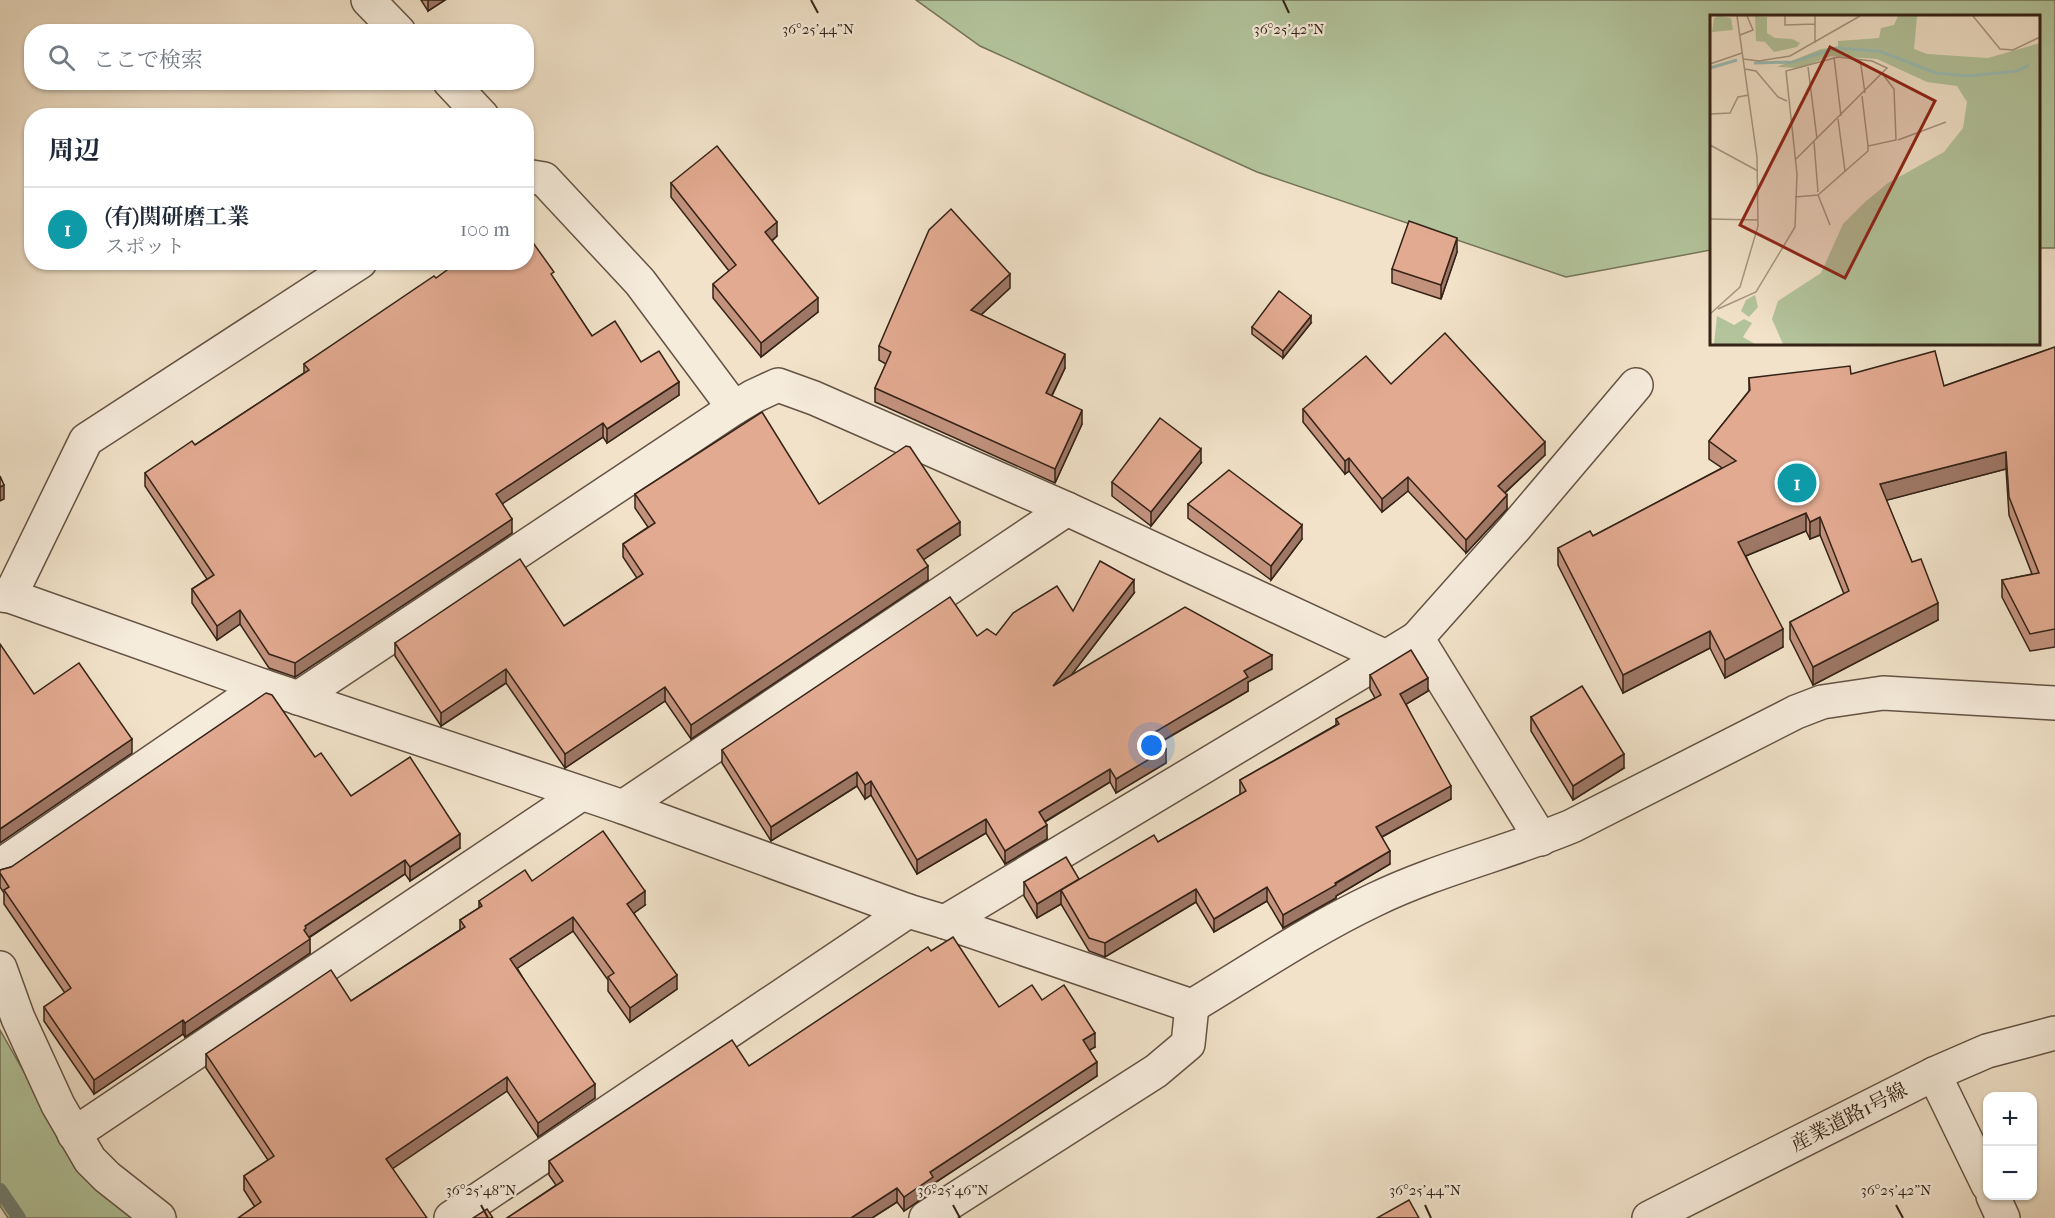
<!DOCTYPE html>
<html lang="ja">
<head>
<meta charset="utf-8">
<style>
	:root { --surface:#fff; --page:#f2f2f3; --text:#1f2937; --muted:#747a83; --line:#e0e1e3; --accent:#8f2418 }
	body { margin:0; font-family:"IM FELL French Canon","Noto Serif JP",serif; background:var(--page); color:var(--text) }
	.controls { position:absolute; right:18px; bottom:18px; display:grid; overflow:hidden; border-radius:12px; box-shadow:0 2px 4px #0004 }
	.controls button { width:54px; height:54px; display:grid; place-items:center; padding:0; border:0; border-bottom:2px solid var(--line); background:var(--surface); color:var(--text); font:30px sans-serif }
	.you { position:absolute; left:1152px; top:746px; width:21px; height:21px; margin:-15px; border:4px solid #fff; border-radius:50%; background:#1a73e8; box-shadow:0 0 0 9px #1a73e833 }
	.badge { display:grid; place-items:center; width:39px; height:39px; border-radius:50%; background:var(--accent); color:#fff; font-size:20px; font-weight:700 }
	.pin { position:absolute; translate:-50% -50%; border:3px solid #fff; box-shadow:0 2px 6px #0006 }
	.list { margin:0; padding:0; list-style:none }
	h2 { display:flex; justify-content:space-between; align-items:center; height:78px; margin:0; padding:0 24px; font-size:26px }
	h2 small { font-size:20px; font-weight:400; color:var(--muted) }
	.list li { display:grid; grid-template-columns:39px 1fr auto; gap:18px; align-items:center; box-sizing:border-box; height:84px; padding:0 24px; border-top:2px solid var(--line) }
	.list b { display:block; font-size:22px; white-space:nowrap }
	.list p { margin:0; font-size:20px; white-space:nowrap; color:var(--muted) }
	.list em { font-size:20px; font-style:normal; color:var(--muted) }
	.icon { flex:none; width:33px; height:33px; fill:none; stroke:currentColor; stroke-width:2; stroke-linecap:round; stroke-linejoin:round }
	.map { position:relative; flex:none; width:2055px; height:1218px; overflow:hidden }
	.search { position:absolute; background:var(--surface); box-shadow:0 2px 4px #0004; left:24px; top:24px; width:510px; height:66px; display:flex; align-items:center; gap:15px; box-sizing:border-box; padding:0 21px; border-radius:24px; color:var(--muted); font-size:22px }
	.panel { position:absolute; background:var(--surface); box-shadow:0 2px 4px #0004; left:24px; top:108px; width:510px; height:162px; border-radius:24px }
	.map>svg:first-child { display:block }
	.green { fill:#b3c49c; stroke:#74745a; stroke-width:1.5 }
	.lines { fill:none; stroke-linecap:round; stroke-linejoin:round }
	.stream { stroke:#728076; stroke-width:14 }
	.minor-casing { stroke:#645344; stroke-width:36 }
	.minor { stroke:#f6ecdc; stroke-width:33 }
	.wall { fill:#c2927d; stroke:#352317; stroke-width:1.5 }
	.shaded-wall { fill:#9e7766; stroke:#352317; stroke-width:1.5 }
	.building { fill:#e2aa91; stroke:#352317; stroke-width:1.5 }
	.ticks { fill:none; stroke:#352317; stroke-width:2 }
	.labels { text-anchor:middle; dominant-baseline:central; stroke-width:4.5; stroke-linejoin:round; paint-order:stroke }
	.street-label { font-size:20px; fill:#352317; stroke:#f6ecdc }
	.inset-river { fill:none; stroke:#9bbeb6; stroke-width:3 }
	.inset-road { fill:none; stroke:#a69682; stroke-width:1.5 }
	.view { fill:#8f2418; fill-opacity:0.15; stroke:#8f2418; stroke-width:3 }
	.inset-edge { fill:none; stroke:#352317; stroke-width:3 }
	.ticks-label { font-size:15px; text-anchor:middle; fill:#352317; stroke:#f6ecdc; stroke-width:4.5; stroke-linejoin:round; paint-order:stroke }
</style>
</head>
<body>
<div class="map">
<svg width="2055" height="1218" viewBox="0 0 2055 1218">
	<rect width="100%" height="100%" fill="#f1e2c9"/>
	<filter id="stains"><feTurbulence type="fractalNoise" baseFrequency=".00333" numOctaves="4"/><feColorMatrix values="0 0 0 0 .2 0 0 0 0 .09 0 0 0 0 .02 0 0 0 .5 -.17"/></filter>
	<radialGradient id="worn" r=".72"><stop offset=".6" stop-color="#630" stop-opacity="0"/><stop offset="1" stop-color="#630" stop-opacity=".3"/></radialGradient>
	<g class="green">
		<polygon points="916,0 2055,0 2055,248 2039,248 2038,16 1712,16 1711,250 1566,277 1257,172 980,46"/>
		<polygon points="0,1030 83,1175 131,1218 8,1218 0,1206"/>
	</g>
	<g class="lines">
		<polyline class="stream" points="0,1190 19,1218"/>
		<g class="minor-casing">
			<g id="minor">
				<polyline points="368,0 399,32"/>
				<polyline points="450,82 482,116"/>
				<polyline points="526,176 544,179 640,282 734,408 754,396 778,385 814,398 1067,509 1386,657 1417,638 1541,839"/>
				<polyline points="0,595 10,596 263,686 623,807 908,911 945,922 1192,1006"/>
				<polyline points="10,596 86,440 360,262"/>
				<polyline points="1417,638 1514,529 1636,385"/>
				<polyline points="298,698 734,408"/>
				<polyline points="623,807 1067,509"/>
				<polyline points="0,866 263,686"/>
				<polyline points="945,922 1386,657"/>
				<polyline points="0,968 18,1018 58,1105 90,1160 107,1177 159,1218"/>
				<path d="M1192,1006C1252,970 1311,930 1374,900C1438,869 1507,853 1572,826L1796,712L1822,702L1883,693L2055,703"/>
				<polyline points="1934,1074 1988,1185"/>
				<polyline points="74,1134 581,794"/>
				<polyline points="1993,1196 2003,1218"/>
				<polyline points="451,1218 908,911"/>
				<polyline points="926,1218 1156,1071 1188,1044 1192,1006"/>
				<polyline points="1649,1218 1934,1074 1987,1051 2055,1033"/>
			</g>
		</g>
		<use href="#minor" class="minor"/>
	</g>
	<g class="wall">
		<polygon points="421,0 445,0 428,11"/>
		<polygon points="671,183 777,236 772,241 818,312 761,357 713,298 713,284 729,271 671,197"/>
		<polygon points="1457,252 1441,299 1392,283 1392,269"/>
		<polygon points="436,278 554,279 592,336 641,362 679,395 607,443 603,437 502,503 512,533 295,677 269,668 240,624 217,640 192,603 192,589 207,579 145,486 145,473 195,445 304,373 304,364"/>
		<polygon points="1010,288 981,315 1065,368 1052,396 1082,424 1055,483 875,402 875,388 886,364 879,360 879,346"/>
		<polygon points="1311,323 1283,358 1252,334 1252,327"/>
		<polygon points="2055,347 2055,647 2030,651 2002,597 2002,580 2032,574 2009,515 2006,469 1886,500 1912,562 1938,620 1813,685 1790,639 1790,622 1844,594 1820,535 1810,539 1806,531 1746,556 1783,647 1725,678 1710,648 1623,693 1558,565 1558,548 1593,536 1722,468 1709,459 1709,441 1749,391 1749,378 1851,374 1944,386"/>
		<polygon points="1391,384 1545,455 1505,493 1507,509 1466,553 1408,491 1382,512 1349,471 1345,474 1303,422 1303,409"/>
		<polygon points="1201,463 1151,526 1112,496 1112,482"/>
		<polygon points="635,494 819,504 960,535 923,559 928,580 691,739 665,701 565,768 506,683 441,726 395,656 395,643 564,626 637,578 623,557 623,544 648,527 635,508"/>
		<polygon points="1188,504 1302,539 1271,580 1188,518"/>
		<polygon points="1134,593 1072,674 1272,669 1248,682 1248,691 1161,742 1166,763 1116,793 1110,782 1045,822 1047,839 1005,864 986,833 917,874 871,795 865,799 857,786 771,841 722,763 722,750 977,636 996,635"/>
		<polygon points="1370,675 1428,691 1406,704 1451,799 1382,837 1390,864 1336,896 1336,898 1283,928 1267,901 1214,932 1196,902 1105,957 1089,951 1061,904 1037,918 1024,896 1024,882 1079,880 1158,842 1240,795 1240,780 1336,725 1336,719 1375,698 1370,689"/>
		<polygon points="1531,717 1624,768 1573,800 1531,731"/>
		<polygon points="315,757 351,796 460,848 410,881 405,874 309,938 310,953 185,1037 183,1034 94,1094 44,1021 44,1007 65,993 4,904 4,893 0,887 0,870 11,867"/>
		<polygon points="532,881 645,905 634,913 677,989 630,1022 608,991 608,980 573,931 517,968 595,1098 538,1137 507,1091 255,1207 244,1190 244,1176 268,1160 206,1068 206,1054 351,1001 460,930 460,920 479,908 479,901"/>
		<polygon points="931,951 999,1007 1042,1000 1095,1047 1089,1050 1097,1076 933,1184 933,1191 904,1211 897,1202 872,1218 507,1218 556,1185 549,1175 549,1161 749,1066"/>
	</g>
	<g class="shaded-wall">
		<polygon points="428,0 445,0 428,11"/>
		<polygon points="777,222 777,236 765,246 765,232"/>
		<polygon points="1457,238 1457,252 1441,299 1441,285"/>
		<polygon points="1010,274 1010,288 971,324 971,310"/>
		<polygon points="818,298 818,312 761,357 761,343"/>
		<polygon points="1311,316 1311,323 1283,358 1283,351"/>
		<polygon points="1065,354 1065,368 1046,407 1046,393"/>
		<polygon points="679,382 679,395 607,443 607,429"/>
		<polygon points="1082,410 1082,424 1055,483 1055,469"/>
		<polygon points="603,423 603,437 496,508 496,494"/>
		<polygon points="1545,442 1545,455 1498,499 1498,486"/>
		<polygon points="1201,449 1201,463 1151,526 1151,512"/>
		<polygon points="2006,452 2006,469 1880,502 1880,484"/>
		<polygon points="1349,458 1349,471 1345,474 1345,461"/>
		<polygon points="1408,477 1408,491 1382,512 1382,499"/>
		<polygon points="4,485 4,499 0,501 0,487"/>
		<polygon points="1507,495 1507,509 1466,553 1466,540"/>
		<polygon points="1806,513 1806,531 1738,559 1738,542"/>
		<polygon points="1820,517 1820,535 1810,539 1810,522"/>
		<polygon points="512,519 512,533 295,677 295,663"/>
		<polygon points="960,522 960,535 917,564 917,550"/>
		<polygon points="1302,525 1302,539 1271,580 1271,566"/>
		<polygon points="928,566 928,580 691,739 691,725"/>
		<polygon points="1134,580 1134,593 1053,699 1053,686"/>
		<polygon points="1938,603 1938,620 1813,685 1813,667"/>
		<polygon points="240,610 240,624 217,640 217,626"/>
		<polygon points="1783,629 1783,647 1725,678 1725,660"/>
		<polygon points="1710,631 1710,648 1623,693 1623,675"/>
		<polygon points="1272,655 1272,669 1248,682 1248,691 1155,745 1155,732 1244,671"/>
		<polygon points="506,669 506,683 441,726 441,713"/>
		<polygon points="1428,678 1428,691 1400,708 1400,694"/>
		<polygon points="665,687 665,701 565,768 565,754"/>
		<polygon points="132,739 132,753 0,843 0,829"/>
		<polygon points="1166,749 1166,763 1116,793 1116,779"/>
		<polygon points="1624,754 1624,768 1573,800 1573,786"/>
		<polygon points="1110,769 1110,782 1039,825 1039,812"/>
		<polygon points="857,772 857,786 771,841 771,827"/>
		<polygon points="871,781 871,795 865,799 865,785"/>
		<polygon points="1451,786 1451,799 1376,840 1376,827"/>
		<polygon points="986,819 986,833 917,874 917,860"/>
		<polygon points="1047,825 1047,839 1005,864 1005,851"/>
		<polygon points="460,834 460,848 410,881 410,867"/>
		<polygon points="1390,851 1390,864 1336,896 1336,898 1283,928 1283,915"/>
		<polygon points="405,860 405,874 306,939 310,939 310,953 185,1037 185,1023 305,926"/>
		<polygon points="1079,879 1061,890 1061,904 1037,918 1037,904"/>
		<polygon points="1267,887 1267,901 1214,932 1214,919"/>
		<polygon points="1196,889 1196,902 1105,957 1105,943"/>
		<polygon points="645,891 645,905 627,918 627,904"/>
		<polygon points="573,917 573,931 510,973 510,959"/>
		<polygon points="677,975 677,989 630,1022 630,1008"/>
		<polygon points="183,1020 183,1034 94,1094 94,1080"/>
		<polygon points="1095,1033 1095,1047 1083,1054 1083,1040"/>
		<polygon points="1097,1062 1097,1076 933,1184 933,1191 904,1211 904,1197 930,1172"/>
		<polygon points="507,1077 507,1091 386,1173 386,1159"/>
		<polygon points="595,1084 595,1098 538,1137 538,1123"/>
		<polygon points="897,1188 897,1202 872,1218 851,1218"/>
	</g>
	<g class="building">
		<polygon points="717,146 777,222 765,232 818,298 761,343 713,284 736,265 671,183"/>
		<polygon points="951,209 1010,274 971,310 1065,354 1046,393 1082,410 1055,469 875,388 891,352 879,346 929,230"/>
		<polygon points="1409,221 1457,238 1441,285 1392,269"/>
		<polygon points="526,233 554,272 551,274 592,336 615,321 641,362 659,351 679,382 607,429 603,423 496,494 512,519 295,663 269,654 240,610 217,626 192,589 214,575 145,473 192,441 195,445 309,370 304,364 434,276 436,278 458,262 526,262"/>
		<polygon points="1279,291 1311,316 1283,351 1252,327"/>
		<polygon points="1445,333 1545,442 1498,486 1507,495 1466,540 1408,477 1382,499 1349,458 1345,461 1303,409 1366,356 1391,384"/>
		<polygon points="2055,347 2055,629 2030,634 2002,580 2039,573 2009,497 2006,452 1880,484 1912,562 1921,559 1938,603 1813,667 1790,622 1849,591 1820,517 1810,522 1806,513 1738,542 1783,629 1725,660 1710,631 1623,675 1558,548 1590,531 1593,536 1736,461 1709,441 1750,390 1749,378 1850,366 1851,374 1935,351 1944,386"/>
		<polygon points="762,412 819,504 906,446 910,447 960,522 917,550 928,566 691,725 665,687 565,754 506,669 441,713 395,643 520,559 564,626 643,574 623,544 655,523 635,494"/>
		<polygon points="1160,418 1201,449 1151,512 1112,482"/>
		<polygon points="1229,470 1302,525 1271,566 1188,504"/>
		<polygon points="0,476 4,485 0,487"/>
		<polygon points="1100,561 1134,580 1053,686 1185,607 1272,655 1244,671 1248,677 1155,732 1166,749 1116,779 1110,769 1039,812 1047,825 1005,851 986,819 917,860 871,781 865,785 857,772 771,827 722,750 950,597 977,636 987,629 996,635 1013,613 1057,586 1073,611"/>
		<polygon points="0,644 34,694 79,663 132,739 0,829"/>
		<polygon points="1411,650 1428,678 1400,694 1451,786 1376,827 1390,851 1335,883 1336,885 1283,915 1267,887 1214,919 1196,889 1105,943 1089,938 1061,890 1154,835 1158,842 1246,791 1240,780 1339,724 1336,719 1381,695 1370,675"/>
		<polygon points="1582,686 1624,754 1573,786 1531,717"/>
		<polygon points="266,693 272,695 315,757 321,753 351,796 410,757 460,834 410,867 405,860 305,926 306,928 304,930 310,939 185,1023 183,1020 94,1080 44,1007 71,988 4,890 9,887 0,873 0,870 11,867"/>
		<polygon points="603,831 645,891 627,904 677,975 630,1008 608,977 614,973 573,917 510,959 595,1084 538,1123 507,1077 386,1159 427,1218 238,1218 261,1202 244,1176 274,1156 206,1054 331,970 351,1001 465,927 460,920 482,906 479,901 525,870 532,881"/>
		<polygon points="1066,857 1079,879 1037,904 1024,882"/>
		<polygon points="953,937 999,1007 1032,985 1042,1000 1064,985 1095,1033 1083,1040 1097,1062 930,1172 933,1177 904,1197 897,1188 851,1218 507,1218 563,1181 549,1161 732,1040 749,1066 928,947 931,951"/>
		<polygon points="1409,1200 1419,1218 1377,1218"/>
		<polygon points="487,1209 493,1218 473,1218"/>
	</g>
	<path class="ticks" d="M811,0L818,13M1283,0L1289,13M481,1205L488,1218M953,1205L960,1218M1425,1205L1431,1218M1896,1205L1903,1218"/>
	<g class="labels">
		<g class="street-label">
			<text transform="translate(1849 1117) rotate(-27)">産業道路1号線</text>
		</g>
	</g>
	<g transform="translate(1710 15)">
		<rect width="330" height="330" fill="#f1e2c9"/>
		<path d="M9,1L21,3L23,15L2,17L4,3ZM45,1L57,2V18L65,23L82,24L90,28L87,32L64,37L55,27L46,26ZM188,1H207L204,34L217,39L278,43L330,28V329H73L62,304L68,286L111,258L133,209L155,187L178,168L234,137L253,113L257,87L247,71L217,67L167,44L121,41L90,53L67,52L111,34L128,32V26L169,23L171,13L184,10ZM45,280L48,292L39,302L31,296L36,285ZM7,301L24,310L34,304L42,308L33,322L45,329H4Z" fill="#b3c49c"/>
		<path class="inset-river" d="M44,48L83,47L126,33L169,36L226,58L259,61L307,56L319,50M0,53L27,45"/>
		<path class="inset-road" d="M75,1V10L105,9M105,1V28M263,1L290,34L303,35L330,22M30,20L43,15L37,1M124,42L131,101M33,44L49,46L80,41L150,1M150,44L155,78M0,49L32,38M98,52L107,124M35,54L46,56L68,82L77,86M152,81L158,131M0,99L20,98L28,82L39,80M128,104L135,156M188,125L236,107M104,127L108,177M0,130L48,156M108,180L120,210M85,182L108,180L158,136V131L186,125L184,74L174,61M0,204L48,205M8,294L46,277L85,212L87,159L76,56L128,42L162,46L177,53L86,144M0,299L30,272L48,211L47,142L27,1"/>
		<path class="view" d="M120,32L225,86L135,263L30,210Z"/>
		<rect width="330" height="330" class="inset-edge"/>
	</g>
	<g class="ticks-label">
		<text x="818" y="34">36°25'44"N</text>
		<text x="1289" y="34">36°25'42"N</text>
		<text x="481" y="1195">36°25'48"N</text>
		<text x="953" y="1195">36°25'46"N</text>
		<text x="1425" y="1195">36°25'44"N</text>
		<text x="1896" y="1195">36°25'42"N</text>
	</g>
	<rect width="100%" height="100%" filter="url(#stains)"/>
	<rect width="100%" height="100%" fill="url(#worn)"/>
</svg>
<div class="controls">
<button>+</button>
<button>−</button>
</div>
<div class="you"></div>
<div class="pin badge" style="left:1797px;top:483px;background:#0f9aa8">1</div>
<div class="search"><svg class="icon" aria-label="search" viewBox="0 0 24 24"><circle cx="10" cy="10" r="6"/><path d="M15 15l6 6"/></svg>ここで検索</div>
<section class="panel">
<h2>周辺<small></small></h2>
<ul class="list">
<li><span class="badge" style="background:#0f9aa8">1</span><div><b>(有)関研磨工業</b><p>スポット</p></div><em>100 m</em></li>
</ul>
</section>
</div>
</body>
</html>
